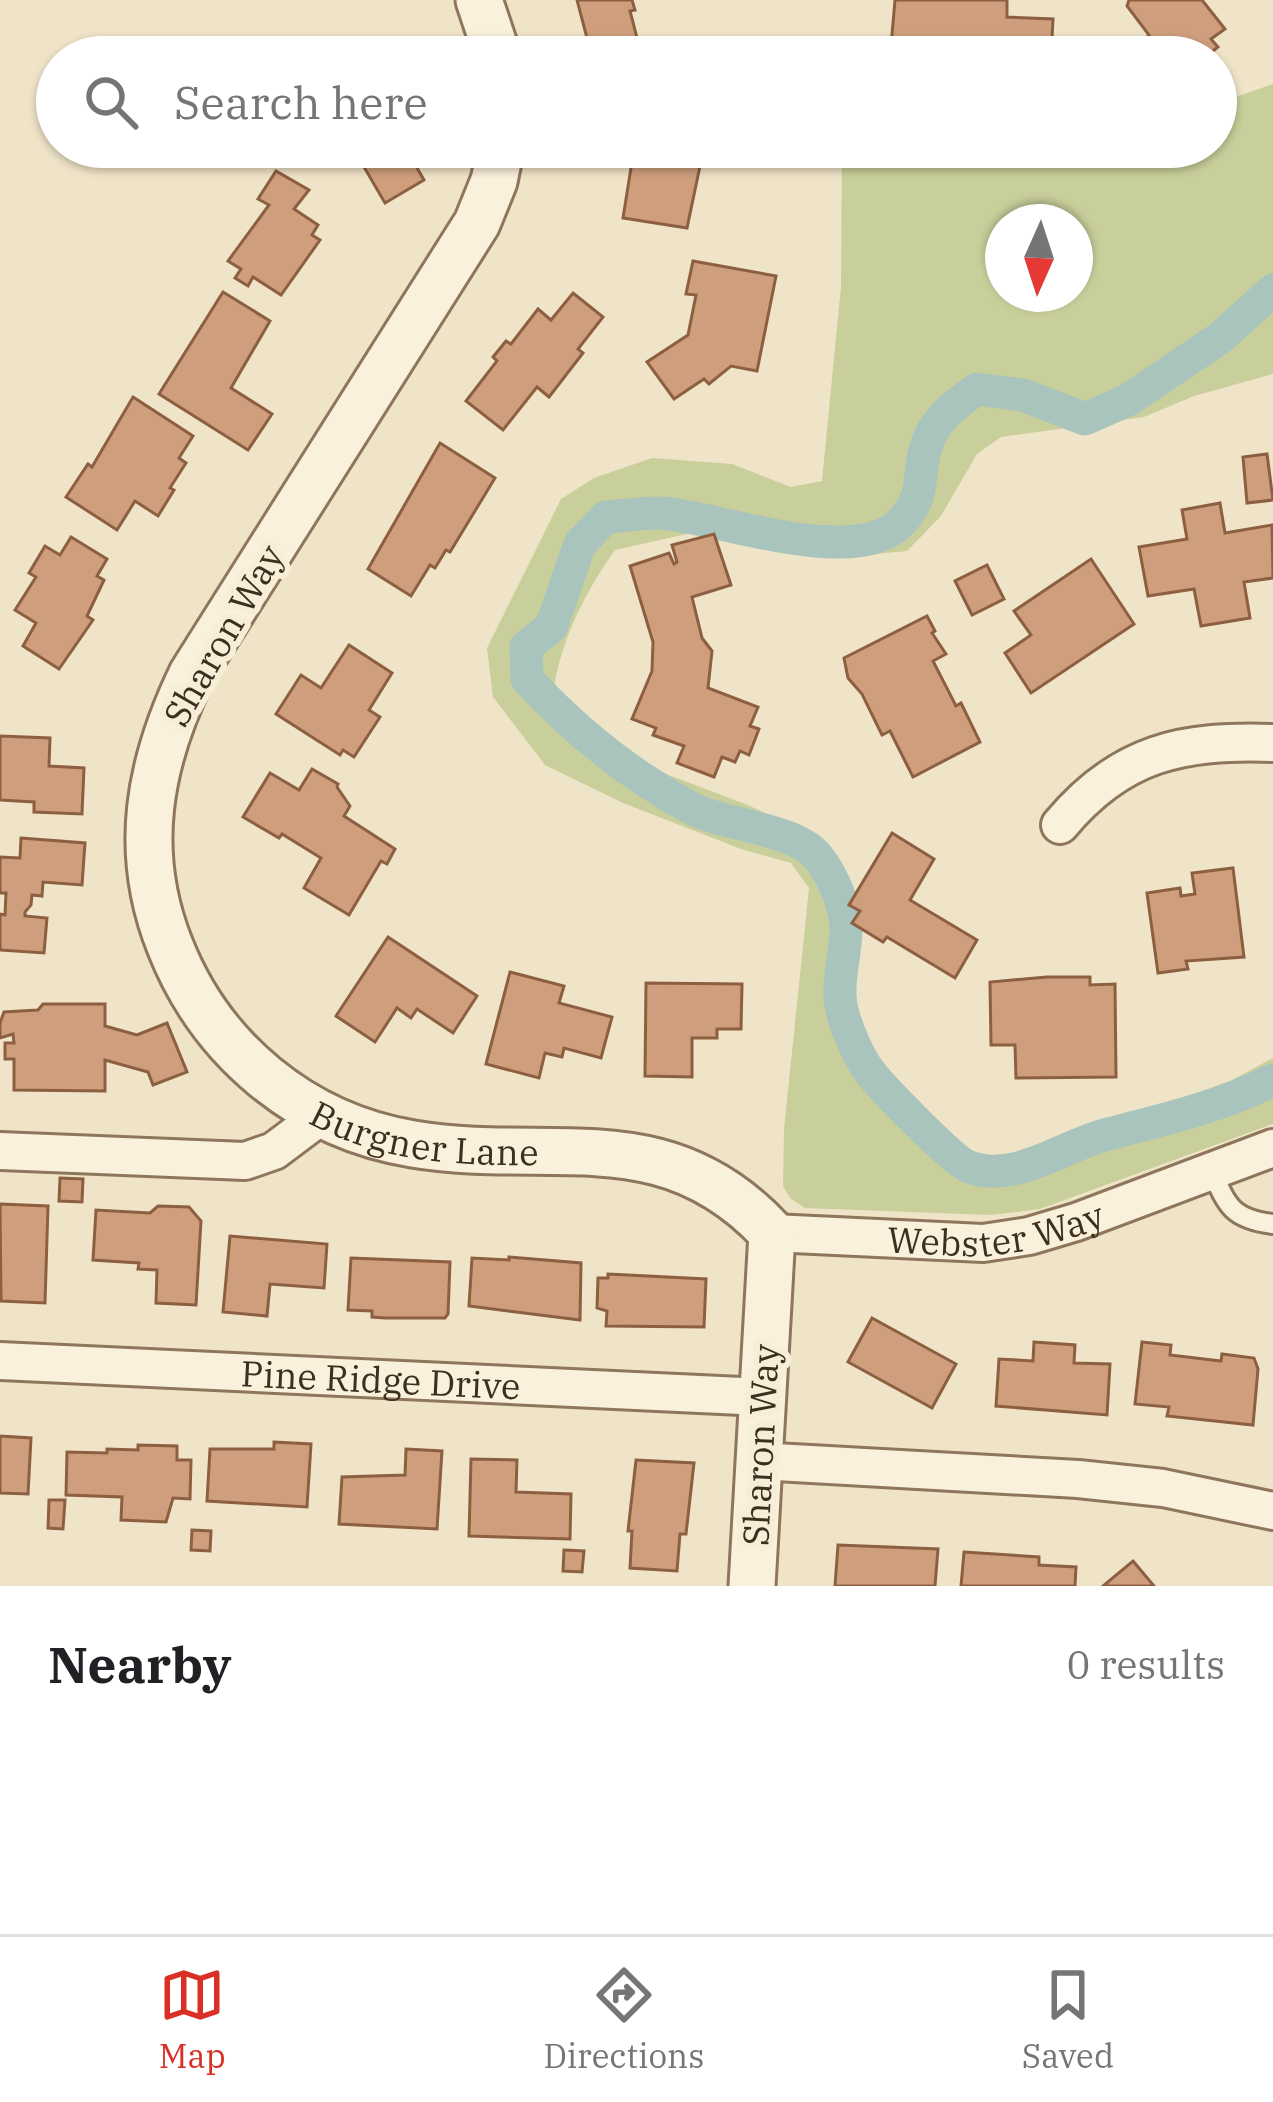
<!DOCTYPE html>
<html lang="en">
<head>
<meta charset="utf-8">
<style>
	:root { --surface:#fff; --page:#f6f6f6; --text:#202124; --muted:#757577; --line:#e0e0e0; --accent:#d93025 }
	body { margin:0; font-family:"IBM Plex Serif",serif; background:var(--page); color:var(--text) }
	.compass { position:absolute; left:985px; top:204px; width:108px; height:108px; border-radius:50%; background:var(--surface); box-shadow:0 3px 9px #0004; rotate:183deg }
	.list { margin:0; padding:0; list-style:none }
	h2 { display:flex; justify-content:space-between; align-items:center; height:156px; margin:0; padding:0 48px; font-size:51px }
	h2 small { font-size:39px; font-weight:400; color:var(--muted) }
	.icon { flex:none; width:66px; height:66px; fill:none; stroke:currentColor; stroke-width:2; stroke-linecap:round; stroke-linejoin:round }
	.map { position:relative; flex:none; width:1273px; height:1586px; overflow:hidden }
	.search { position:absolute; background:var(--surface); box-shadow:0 3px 9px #0004; left:36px; right:36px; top:36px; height:132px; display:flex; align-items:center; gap:30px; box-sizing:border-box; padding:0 42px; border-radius:66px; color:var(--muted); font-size:45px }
	.sheet { height:348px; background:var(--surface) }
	nav { display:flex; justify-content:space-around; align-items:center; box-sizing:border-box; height:168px; border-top:3px solid var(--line); background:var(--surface); font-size:33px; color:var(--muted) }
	nav a { display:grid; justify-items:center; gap:6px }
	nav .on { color:var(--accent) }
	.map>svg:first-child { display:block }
	.green { fill:#c9cf9b; fill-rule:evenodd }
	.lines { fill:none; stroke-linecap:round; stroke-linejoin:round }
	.canal { stroke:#a9c4bc; stroke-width:33 }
	.building { fill:#cf9f7d; stroke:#8d5f41; stroke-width:3 }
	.service-casing { stroke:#8d765c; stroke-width:24 }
	.minor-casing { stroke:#8d765c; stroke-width:42 }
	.tertiary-casing { stroke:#8d765c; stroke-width:51 }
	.service { stroke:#faf1dc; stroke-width:18 }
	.minor { stroke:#faf1dc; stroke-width:36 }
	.tertiary { stroke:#faf1dc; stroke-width:45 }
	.labels { text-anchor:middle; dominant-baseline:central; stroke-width:12; stroke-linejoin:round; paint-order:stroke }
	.street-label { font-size:36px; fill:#3d2e20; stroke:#f7eed8 }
</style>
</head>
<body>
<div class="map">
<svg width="1273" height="1586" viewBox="0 0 1273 1586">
	<rect width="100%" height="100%" fill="#f0e4c8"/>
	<path class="green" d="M1273,84V374L1194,396L1144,417L1001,437L977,454L941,516L907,551L844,557L705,530L615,550C586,591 562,637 554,688L589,730L653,769L748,805L813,836L851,913L843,992L854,1025L887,1083L968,1160L1006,1163L1204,1095L1273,1058V1124L1040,1209L990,1215L805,1208L790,1198L783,1186L784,1129L809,888L791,863L741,849L623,803L545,765L493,697L487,648L561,499L594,478L652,458L732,464L791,487L822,481L841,286L842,147H1216V104ZM1075,222V294H1003V222Z"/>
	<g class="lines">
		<path class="canal" d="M1273,290L1220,338L1128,400L1085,419L1023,395L977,389C954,405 932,421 925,450C917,480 926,492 904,519C861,572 722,518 662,513C644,512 625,516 606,517L580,544L551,627L526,647L527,679C576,732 628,774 691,808C722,825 795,828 818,857C833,876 847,908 846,932C845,959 835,988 843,1014C848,1032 859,1058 870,1072C883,1089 953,1161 969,1167C1016,1184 1064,1145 1108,1134C1163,1120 1222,1106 1273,1080"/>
	</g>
	<g class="building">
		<polygon points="577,0 632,0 635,10 630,11 642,57 592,57"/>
		<polygon points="895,0 1007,0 1007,17 1053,19 1051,57 890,57"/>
		<polygon points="1129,0 1202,0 1225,29 1211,39 1218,47 1205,57 1132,57 1129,54 1149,35 1127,6"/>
		<polygon points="319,147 405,147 424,180 385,203 353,148 328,162"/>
		<polygon points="662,147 704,147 687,228 623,218 634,149 661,153"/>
		<polygon points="276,171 309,190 294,209 318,225 312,235 320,240 281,295 253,277 248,286 235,278 241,269 228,261 269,205 258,199"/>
		<polygon points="693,261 776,276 757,371 731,366 709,384 704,379 674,399 647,362 688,335 696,295 686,294"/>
		<polygon points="223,292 270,321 231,388 272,414 248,450 159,394"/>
		<polygon points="573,293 603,317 578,349 583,353 549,397 537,387 503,430 466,401 497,361 493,357 506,341 511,344 538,309 551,320"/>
		<polygon points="133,397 193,436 179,458 186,463 170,488 174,490 158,516 135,501 117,530 66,497 88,464 92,467"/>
		<polygon points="440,443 495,478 450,552 446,550 435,568 430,565 411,596 368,569"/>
		<polygon points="1267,454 1273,500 1247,503 1243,457"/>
		<polygon points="1220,503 1225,533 1272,525 1273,578 1244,582 1250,618 1201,626 1194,589 1148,596 1139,547 1187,539 1182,510"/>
		<polygon points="714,534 731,585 692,597 702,638 712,651 708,688 758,707 750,726 759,729 749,755 740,751 735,762 722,757 714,777 677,763 684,746 653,735 656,728 632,719 652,671 653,642 630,566 669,553 674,564 677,562 672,545"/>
		<polygon points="71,537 107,559 97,576 104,580 87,616 93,620 59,669 23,646 36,623 15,610 36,577 29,573 45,546 60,555"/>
		<polygon points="1091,559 1134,624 1031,693 1005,653 1031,635 1014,611"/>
		<polygon points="987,565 1004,599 972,615 955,581"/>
		<polygon points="927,616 935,631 932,633 946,654 933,661 956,706 961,703 980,742 913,777 890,731 882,735 862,694 848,678 844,658"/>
		<polygon points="349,645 392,673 369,710 380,717 354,757 343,750 340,755 276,714 301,675 321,688"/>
		<polygon points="0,736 50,738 49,766 84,768 82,814 34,812 34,802 0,800"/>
		<polygon points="312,769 338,784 337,787 350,806 344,816 395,849 387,864 381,861 349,915 304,888 321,858 282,834 279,838 243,817 270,773 299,790"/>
		<polygon points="892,833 934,859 910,900 977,940 955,978 887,937 883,942 852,923 860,911 849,905"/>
		<polygon points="21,838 85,843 82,885 43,882 42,896 32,895 31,905 25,912 25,916 47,918 44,953 0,950 0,914 5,915 6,893 0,893 0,857 20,858"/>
		<polygon points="1233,868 1244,957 1186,961 1188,969 1158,973 1147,893 1180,888 1181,896 1195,894 1192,873"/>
		<polygon points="388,937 477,996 453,1033 417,1009 411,1018 397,1008 375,1042 336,1016"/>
		<polygon points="510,972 564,986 559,1003 612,1017 601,1058 564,1048 562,1057 545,1053 539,1078 486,1064"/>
		<polygon points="1047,977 1090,977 1090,985 1115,984 1116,1077 1016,1078 1015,1045 991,1045 990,982"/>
		<polygon points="646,983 742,984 741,1029 717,1029 717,1038 692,1038 692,1077 645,1076"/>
		<polygon points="43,1004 105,1004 105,1026 137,1035 167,1023 187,1072 153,1085 148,1072 105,1060 105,1091 14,1090 14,1059 5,1059 5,1043 14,1043 13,1034 0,1038 0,1023 4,1012 38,1010"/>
		<polygon points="60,1178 83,1179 82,1202 59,1201"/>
		<polygon points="0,1204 48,1206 45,1303 1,1301"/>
		<polygon points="158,1206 189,1207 201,1221 196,1305 156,1303 157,1270 138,1269 139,1263 93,1260 96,1210 150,1213"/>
		<polygon points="230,1236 327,1244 324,1288 270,1284 267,1316 223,1312"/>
		<polygon points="509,1257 581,1263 580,1320 469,1306 472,1258 509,1260"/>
		<polygon points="351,1258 450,1262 448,1314 445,1318 385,1318 372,1317 372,1311 348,1310"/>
		<polygon points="608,1274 706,1279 704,1327 606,1326 607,1311 597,1308 598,1278 608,1278"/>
		<polygon points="872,1318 956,1364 932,1408 848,1362"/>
		<polygon points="1034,1342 1075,1345 1074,1363 1110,1364 1107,1415 996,1406 999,1359 1033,1361"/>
		<polygon points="1142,1342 1171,1345 1170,1355 1221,1361 1222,1354 1254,1358 1258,1369 1253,1425 1167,1416 1169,1407 1135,1404"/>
		<polygon points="0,1436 31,1438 28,1494 0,1493"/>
		<polygon points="274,1442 311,1444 307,1507 207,1501 210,1449 274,1449"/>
		<polygon points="138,1445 177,1446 177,1460 191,1460 190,1499 173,1498 166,1522 121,1520 122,1497 66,1495 67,1452 107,1453 107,1449 138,1450"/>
		<polygon points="406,1449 442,1451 437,1529 339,1524 342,1477 405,1475"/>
		<polygon points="471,1459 517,1460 516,1492 571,1494 570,1539 469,1536"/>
		<polygon points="636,1460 694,1463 686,1534 680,1534 677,1571 630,1568 632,1531 628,1531"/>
		<polygon points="49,1500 65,1500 63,1529 48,1528"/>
		<polygon points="192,1530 211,1531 210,1551 191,1550"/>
		<polygon points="838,1545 938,1549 935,1586 835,1586"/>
		<polygon points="564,1550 584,1551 582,1572 563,1571"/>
		<polygon points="964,1552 1039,1557 1039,1565 1076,1567 1075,1586 961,1586"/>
		<polygon points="1133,1561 1154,1586 1103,1586"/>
	</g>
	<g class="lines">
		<g class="service-casing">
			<path id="service" d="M1212,1171C1227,1206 1232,1219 1273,1224"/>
		</g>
		<g class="minor-casing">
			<g id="minor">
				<path d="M1060,825C1121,752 1182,740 1273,743"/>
				<polyline points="0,1151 245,1161 274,1151 322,1115"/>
				<path id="s1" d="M772,1233L983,1243L1029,1236L1076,1222L1273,1148"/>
				<path id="s2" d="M0,1361L763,1397"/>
				<polyline points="759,1461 1078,1479 1163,1488 1273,1511"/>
			</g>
		</g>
		<g class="tertiary-casing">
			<g id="tertiary">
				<polyline points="479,0 498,57"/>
				<path id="s3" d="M501,147L494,181L477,223L192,674C149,763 132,851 170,946C211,1050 302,1126 413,1144C550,1167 664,1116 772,1233L752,1586"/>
			</g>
		</g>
		<use href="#service" class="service"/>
		<use href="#minor" class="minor"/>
		<use href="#tertiary" class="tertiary"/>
	</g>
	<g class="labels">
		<g class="street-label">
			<text transform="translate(223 635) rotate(-60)">Sharon Way</text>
			<text stroke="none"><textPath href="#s3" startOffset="1233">Burgner Lane</textPath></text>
			<text stroke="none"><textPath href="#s1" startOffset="225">Webster Way</textPath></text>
			<text stroke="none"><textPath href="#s2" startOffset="381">Pine Ridge Drive</textPath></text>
			<text transform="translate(760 1445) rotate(-87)">Sharon Way</text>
		</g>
	</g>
</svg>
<svg class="compass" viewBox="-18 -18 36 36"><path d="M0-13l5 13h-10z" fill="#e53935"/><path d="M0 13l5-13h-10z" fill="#757577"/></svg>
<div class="search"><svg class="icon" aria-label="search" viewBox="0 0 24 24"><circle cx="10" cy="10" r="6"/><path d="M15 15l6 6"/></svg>Search here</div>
</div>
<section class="sheet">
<h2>Nearby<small>0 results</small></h2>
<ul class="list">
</ul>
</section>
<nav>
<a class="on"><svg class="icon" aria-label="map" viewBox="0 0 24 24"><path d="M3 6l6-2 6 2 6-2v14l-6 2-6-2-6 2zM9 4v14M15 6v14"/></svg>Map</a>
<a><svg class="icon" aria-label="directions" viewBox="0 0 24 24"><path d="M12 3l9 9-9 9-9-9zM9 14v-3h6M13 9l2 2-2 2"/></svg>Directions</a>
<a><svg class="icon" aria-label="saved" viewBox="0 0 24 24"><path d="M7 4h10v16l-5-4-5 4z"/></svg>Saved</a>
</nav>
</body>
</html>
